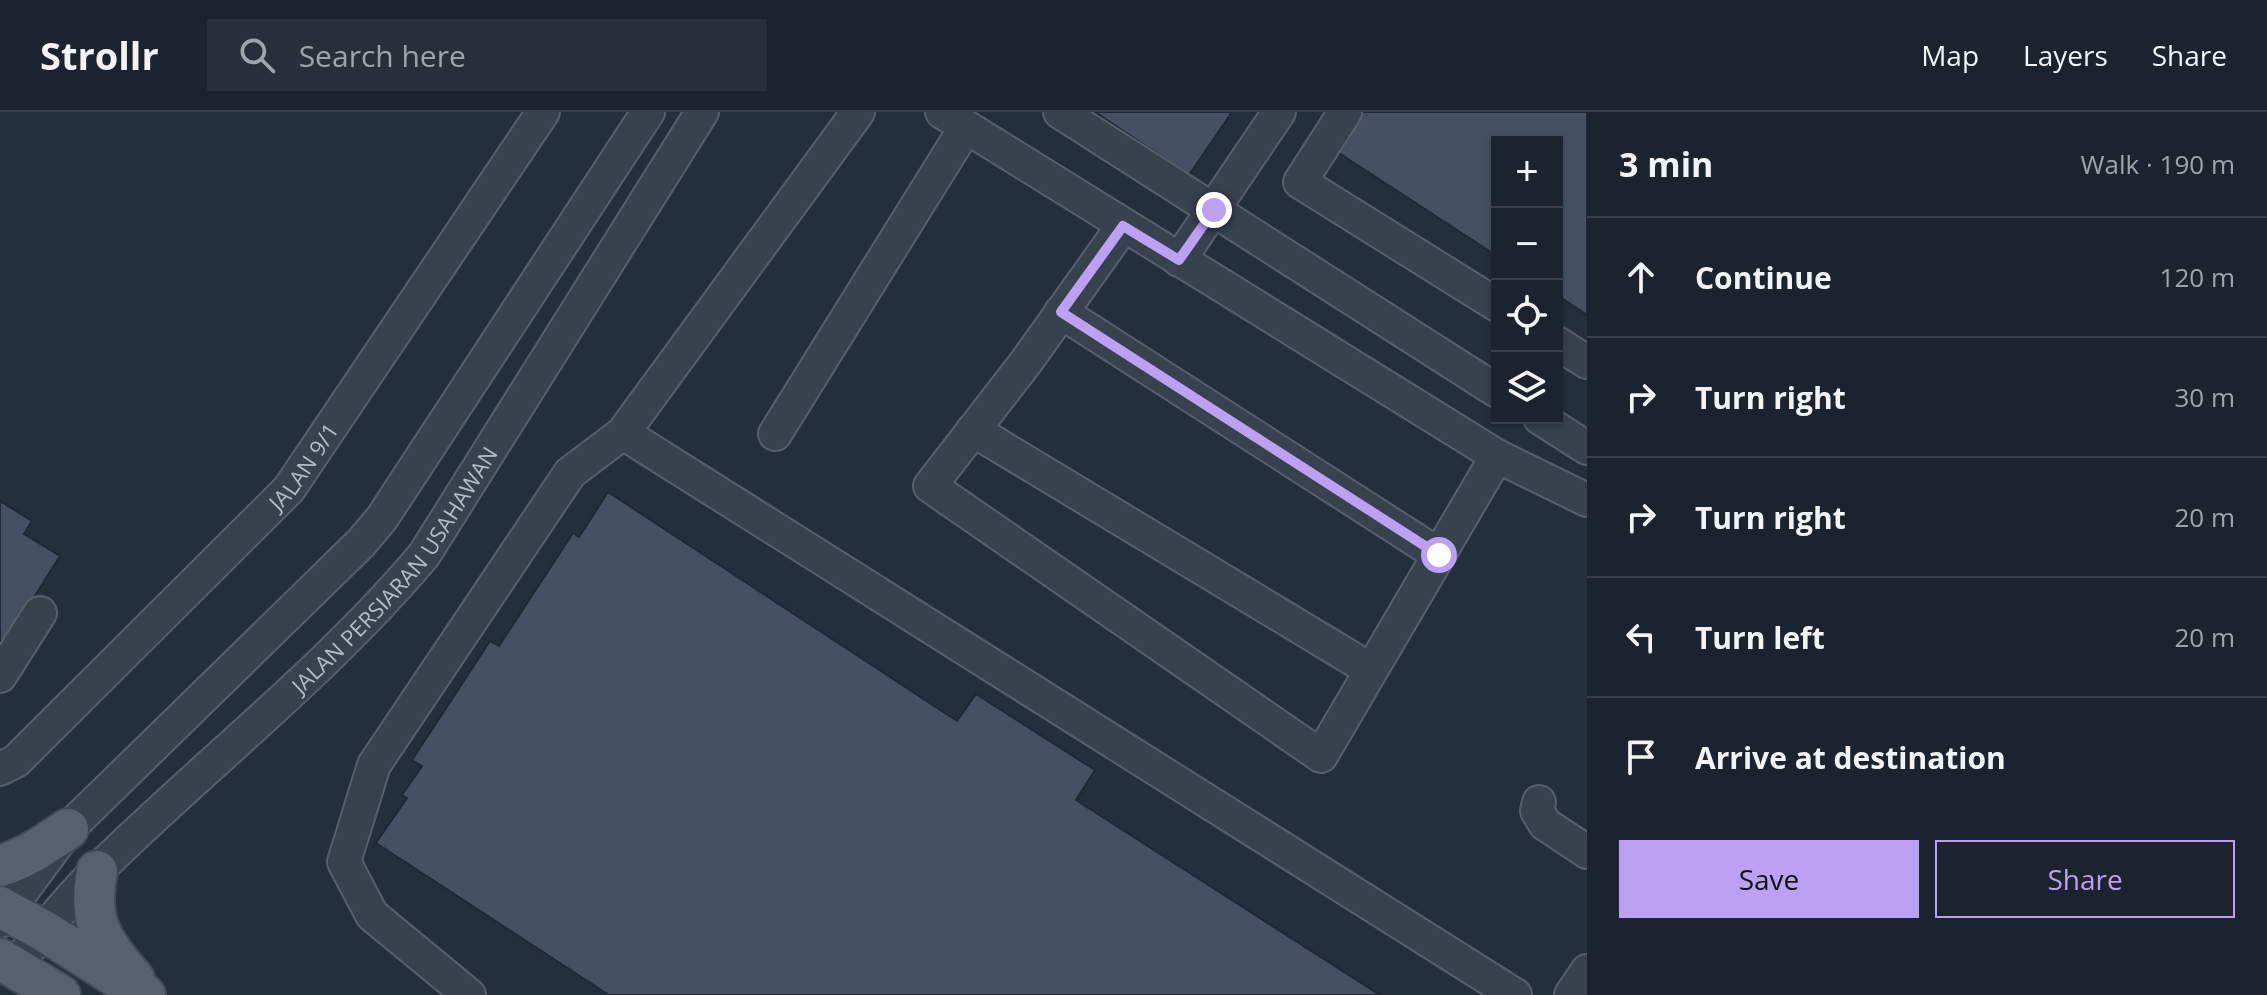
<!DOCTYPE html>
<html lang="en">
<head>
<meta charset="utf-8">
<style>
	:root { --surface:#1b232e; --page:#282f3a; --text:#f1f3f6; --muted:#a0a4aa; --line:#39404a; --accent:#bca0f2 }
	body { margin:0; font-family:"Open Sans",sans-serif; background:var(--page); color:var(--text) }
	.controls { position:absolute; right:24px; top:24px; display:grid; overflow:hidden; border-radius:0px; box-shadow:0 2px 6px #0004 }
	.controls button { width:72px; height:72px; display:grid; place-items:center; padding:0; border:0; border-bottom:2px solid var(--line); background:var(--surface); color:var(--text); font:40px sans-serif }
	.stop { position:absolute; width:24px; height:24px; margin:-18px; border:6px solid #bca0f2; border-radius:50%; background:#fff }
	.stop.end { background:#bca0f2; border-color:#fff; box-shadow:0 2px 8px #0008 }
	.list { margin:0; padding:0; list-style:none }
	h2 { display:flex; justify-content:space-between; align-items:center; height:104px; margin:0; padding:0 32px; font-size:34px }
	h2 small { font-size:26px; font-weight:400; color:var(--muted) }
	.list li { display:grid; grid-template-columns:52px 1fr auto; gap:24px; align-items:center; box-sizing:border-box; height:120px; padding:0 32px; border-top:2px solid var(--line) }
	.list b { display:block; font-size:30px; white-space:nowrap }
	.list em { font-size:26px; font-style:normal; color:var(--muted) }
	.actions { display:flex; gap:16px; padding:24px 32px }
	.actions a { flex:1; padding:18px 0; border:2px solid var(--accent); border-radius:0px; text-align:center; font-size:28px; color:var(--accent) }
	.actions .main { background:var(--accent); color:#111 }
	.icon { flex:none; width:44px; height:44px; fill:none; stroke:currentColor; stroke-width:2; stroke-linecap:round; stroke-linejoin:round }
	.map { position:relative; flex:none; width:1587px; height:883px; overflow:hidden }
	header { display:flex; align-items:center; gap:48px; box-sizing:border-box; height:112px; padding:0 40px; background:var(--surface); border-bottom:2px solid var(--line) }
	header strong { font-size:38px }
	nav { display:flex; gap:44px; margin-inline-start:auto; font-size:28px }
	.search { width:560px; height:72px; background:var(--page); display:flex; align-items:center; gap:20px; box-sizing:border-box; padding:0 28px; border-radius:0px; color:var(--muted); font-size:30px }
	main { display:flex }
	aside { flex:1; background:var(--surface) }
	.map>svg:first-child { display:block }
	.building { fill:#455162; stroke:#1f2835; stroke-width:2 }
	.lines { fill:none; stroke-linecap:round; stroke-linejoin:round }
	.minor-casing { stroke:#565f6c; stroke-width:36 }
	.major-casing { stroke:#414a57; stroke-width:44 }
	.minor { stroke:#38414e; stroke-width:32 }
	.major { stroke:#56606e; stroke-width:40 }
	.route { stroke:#bca0f2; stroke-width:10 }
	.labels { text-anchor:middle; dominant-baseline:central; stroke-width:6; stroke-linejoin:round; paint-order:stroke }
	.street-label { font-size:22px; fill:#b4bcc9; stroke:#1d2633 }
</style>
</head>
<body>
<header>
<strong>Strollr</strong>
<div class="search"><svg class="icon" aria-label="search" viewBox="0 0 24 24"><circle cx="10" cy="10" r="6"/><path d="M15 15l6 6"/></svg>Search here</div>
<nav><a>Map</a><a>Layers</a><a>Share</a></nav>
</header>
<main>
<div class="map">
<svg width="1587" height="883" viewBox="0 0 1587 883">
	<rect width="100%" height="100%" fill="#242f3e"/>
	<g class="building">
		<polygon points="1095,0 1232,0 1189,63"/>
		<polygon points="1354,0 1587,0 1587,203 1557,183 1557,30 1497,30 1497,144 1339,41 1356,13 1348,8"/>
		<polygon points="608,380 957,609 976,582 1095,658 1076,688 1380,883 609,883 376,731 407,686 402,683 422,654 412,648 490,529 499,534 573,421 579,425"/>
		<polygon points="0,389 32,409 24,422 60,444 0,539"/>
	</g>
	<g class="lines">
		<g class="minor-casing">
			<g id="minor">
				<polyline points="942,0 1497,344 1587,388"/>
				<polyline points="1060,0 1497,279"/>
				<polyline points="1345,0 1300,70 1497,193"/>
				<polyline points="1123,114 1026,250 930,374 1321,644 1497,344"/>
				<polyline points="1179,148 1279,0"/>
				<polyline points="1061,200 1439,443"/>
				<polyline points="1557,231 1587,250"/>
				<polyline points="1540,306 1587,336"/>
				<polyline points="973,318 1371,558"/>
				<polyline points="623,321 1515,883"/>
				<polyline points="775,322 966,15"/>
				<polyline points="0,564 40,501"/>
				<path id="s1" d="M0,657L16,649L289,377L543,0"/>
				<polyline points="1539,690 1537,699 1545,712 1587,740"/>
				<polyline points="0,809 68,717 361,431 382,406 648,0"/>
				<path id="s2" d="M14,855C41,822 68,787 98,758C206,652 326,559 424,443L702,0"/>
				<polyline points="469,883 372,803 344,750 374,653 570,361 623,321 858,0"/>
				<polyline points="1571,883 1587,859"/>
			</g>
		</g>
		<g class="major-casing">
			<g id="major">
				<path d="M0,754C26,746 46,732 68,717"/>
				<path d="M97,759C87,809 102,831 134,867"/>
				<polyline points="0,795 44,819 145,883"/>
				<polyline points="0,847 60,883"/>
			</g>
		</g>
		<use href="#minor" class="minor"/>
		<use href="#major" class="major"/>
	</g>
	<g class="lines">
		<polyline class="route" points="1214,98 1179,148 1123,114 1061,200 1439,443"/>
	</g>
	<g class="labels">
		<g class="street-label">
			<text stroke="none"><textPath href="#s1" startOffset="430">JALAN 9/1</textPath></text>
			<text stroke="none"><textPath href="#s2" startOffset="552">JALAN PERSIARAN USAHAWAN</textPath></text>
		</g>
	</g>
</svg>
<div class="controls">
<button>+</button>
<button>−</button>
<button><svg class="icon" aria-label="locate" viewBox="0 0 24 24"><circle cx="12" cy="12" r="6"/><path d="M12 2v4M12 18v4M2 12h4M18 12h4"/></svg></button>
<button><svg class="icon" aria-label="layers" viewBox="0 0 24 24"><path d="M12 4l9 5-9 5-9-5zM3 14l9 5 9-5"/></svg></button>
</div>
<div class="stop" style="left:1439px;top:443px"></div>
<div class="stop end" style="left:1214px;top:98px"></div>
</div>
<aside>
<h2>3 min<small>Walk · 190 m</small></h2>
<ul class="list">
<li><svg class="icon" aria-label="ahead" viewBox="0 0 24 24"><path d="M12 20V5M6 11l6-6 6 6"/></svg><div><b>Continue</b></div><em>120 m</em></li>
<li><svg class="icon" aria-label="right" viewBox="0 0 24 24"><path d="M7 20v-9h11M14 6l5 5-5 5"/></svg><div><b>Turn right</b></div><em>30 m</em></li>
<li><svg class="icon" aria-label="right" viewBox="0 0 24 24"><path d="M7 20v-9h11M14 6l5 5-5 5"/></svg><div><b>Turn right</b></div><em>20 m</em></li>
<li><svg class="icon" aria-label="left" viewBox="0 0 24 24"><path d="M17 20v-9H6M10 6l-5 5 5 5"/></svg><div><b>Turn left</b></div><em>20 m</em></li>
<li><svg class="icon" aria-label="arrive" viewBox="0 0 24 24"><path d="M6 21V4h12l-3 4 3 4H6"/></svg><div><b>Arrive at destination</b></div></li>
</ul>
<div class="actions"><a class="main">Save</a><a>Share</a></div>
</aside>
</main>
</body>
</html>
